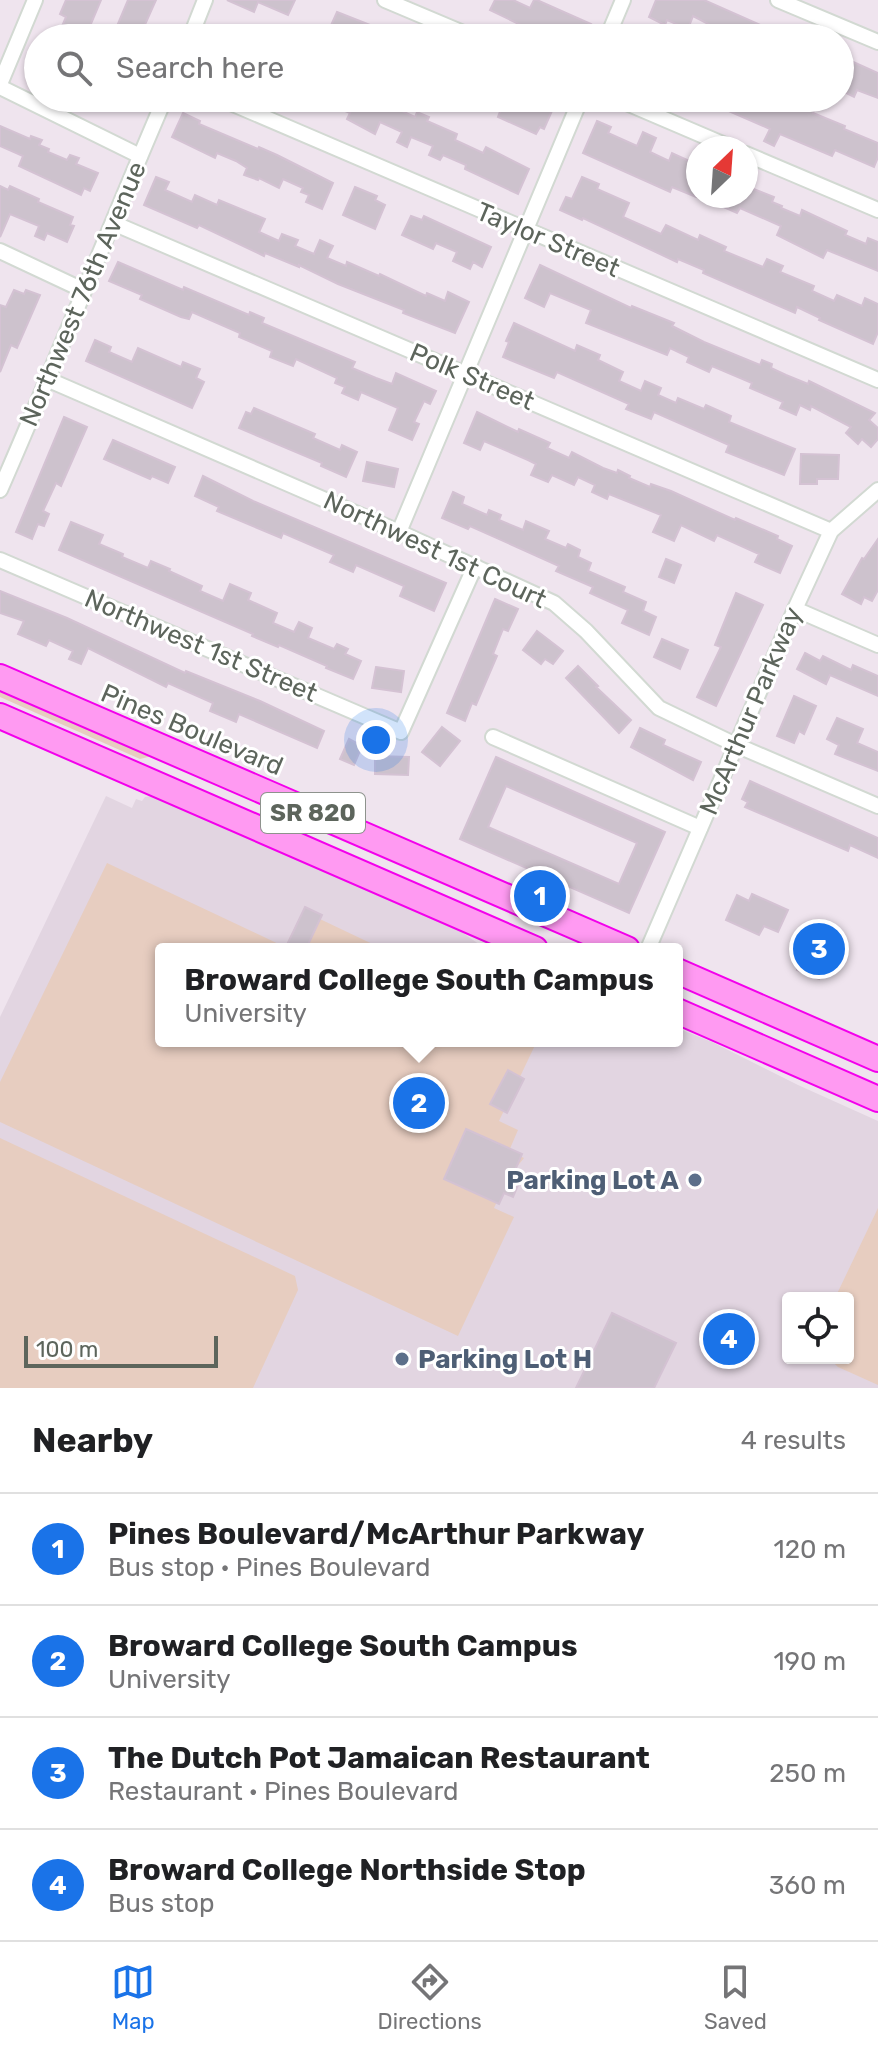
<!DOCTYPE html>
<html lang="en">
<head>
<meta charset="utf-8">
<style>
	:root { --surface:#fff; --page:#f6f6f6; --text:#202124; --muted:#757577; --line:#e0e0e0; --accent:#1a73e8 }
	body { margin:0; font-family:Rubik,sans-serif; background:var(--page); color:var(--text) }
	.controls { position:absolute; right:24px; bottom:24px; display:grid; overflow:hidden; border-radius:8px; box-shadow:0 2px 6px #0004 }
	.controls button { width:72px; height:72px; display:grid; place-items:center; padding:0; border:0; border-bottom:2px solid var(--line); background:var(--surface); color:var(--text); font:40px sans-serif }
	.compass { position:absolute; left:686px; top:136px; width:72px; height:72px; border-radius:50%; background:var(--surface); box-shadow:0 2px 6px #0004; rotate:25deg }
	.scale { position:absolute; left:24px; bottom:20px; width:194px; box-sizing:border-box; padding-left:8px; border:4px solid #5d655c; border-top:0; font-size:22px; line-height:28px; white-space:nowrap; color:#5d655c; -webkit-text-stroke:6px #fff; paint-order:stroke }
	.you { position:absolute; left:376px; top:740px; width:28px; height:28px; margin:-20px; border:6px solid #fff; border-radius:50%; background:#1a73e8; box-shadow:0 0 0 12px #1a73e833 }
	.badge { display:grid; place-items:center; width:52px; height:52px; border-radius:50%; background:var(--accent); color:#fff; font-size:26px; font-weight:700 }
	.pin { position:absolute; translate:-50% -50%; border:4px solid #fff; box-shadow:0 2px 8px #0006 }
	.popup { position:absolute; left:155px; top:943px; width:528px; height:104px; box-sizing:border-box; display:grid; place-content:center; border-radius:8px; background:var(--surface); filter:drop-shadow(0 2px 6px #0005); font-size:26px; white-space:nowrap; color:var(--muted) }
	.popup b { font-size:30px; color:var(--text) }
	.popup::after { content:''; position:absolute; left:50%; top:100%; margin-left:-16px; border:16px solid transparent; border-top-color:var(--surface) }
	.list { margin:0; padding:0; list-style:none }
	h2 { display:flex; justify-content:space-between; align-items:center; height:104px; margin:0; padding:0 32px; font-size:34px }
	h2 small { font-size:26px; font-weight:400; color:var(--muted) }
	.list li { display:grid; grid-template-columns:52px 1fr auto; gap:24px; align-items:center; box-sizing:border-box; height:112px; padding:0 32px; border-top:2px solid var(--line) }
	.list b { display:block; font-size:30px; white-space:nowrap }
	.list p { margin:0; font-size:26px; white-space:nowrap; color:var(--muted) }
	.list em { font-size:26px; font-style:normal; color:var(--muted) }
	.icon { flex:none; width:44px; height:44px; fill:none; stroke:currentColor; stroke-width:2; stroke-linecap:round; stroke-linejoin:round }
	.map { position:relative; flex:none; width:878px; height:1388px; overflow:hidden }
	.search { position:absolute; background:var(--surface); box-shadow:0 2px 6px #0004; left:24px; right:24px; top:24px; height:88px; display:flex; align-items:center; gap:20px; box-sizing:border-box; padding:0 28px; border-radius:44px; color:var(--muted); font-size:30px }
	.sheet { height:552px; background:var(--surface) }
	nav { display:flex; justify-content:space-around; align-items:center; box-sizing:border-box; height:112px; border-top:2px solid var(--line); background:var(--surface); font-size:22px; color:var(--muted) }
	nav a { display:grid; justify-items:center; gap:4px }
	nav .on { color:var(--accent) }
	.map>svg:first-child { display:block }
	.education { fill:#e2d5e1; fill-rule:evenodd }
	.green { fill:#e7cdc0 }
	.building { fill:#cdc2cd; stroke:#d4c2d3; stroke-width:2; fill-rule:evenodd }
	.lines { fill:none; stroke-linecap:round; stroke-linejoin:round }
	.minor-casing { stroke:#d2d9d2; stroke-width:18 }
	.trunk-casing { stroke:#f300ec; stroke-width:28 }
	.minor { stroke:#fff; stroke-width:14 }
	.trunk { stroke:#ff9af2; stroke-width:24 }
	.service-dot { fill:#5c6f8a; stroke:#fff; stroke-width:3 }
	.labels { text-anchor:middle; dominant-baseline:central; stroke-width:6; stroke-linejoin:round; paint-order:stroke }
	.shield { fill:#fff; stroke:#8e938d; stroke-width:2 }
	.shield-label { font-size:24px; font-weight:bold; fill:#5d655c }
	.street-label { font-size:26px; fill:#5d655c; stroke:#fff }
	.service-label { font-size:26px; font-weight:bold; fill:#4e5e75; stroke:#fff; text-anchor:end }
</style>
</head>
<body>
<div class="map">
<svg width="878" height="1388" viewBox="0 0 878 1388">
	<rect width="100%" height="100%" fill="#efe4ee"/>
	<path class="education" d="M106,796L132,808L136,799L142,801L145,797L151,796L460,931L486,949H161V1041H677V1028L712,1042L798,1085L878,1121V1388H0V1017ZM788,1298H848V1358H788Z"/>
	<g class="green">
		<polygon points="0,686 156,755 140,759 0,697"/>
		<polygon points="107,863 285,947 303,911 383,949 161,949 161,1041 537,1041 499,1121 518,1130 509,1151 524,1158 507,1179 494,1208 514,1217 458,1336 0,1122 0,1082"/>
		<polygon points="0,1138 295,1276 298,1290 253,1388 0,1388"/>
		<polygon points="878,1208 878,1385 838,1367 829,1358 848,1358 848,1298 835,1298"/>
	</g>
	<g class="building">
		<polygon points="66,0 101,0 85,38 57,38 66,17 60,14"/>
		<polygon points="128,0 156,0 139,38 112,38"/>
		<polygon points="227,0 295,0 288,15 258,2 254,12"/>
		<polygon points="495,0 513,0 530,8 534,0 537,0 591,24 584,38 560,38 533,26 531,30 490,10"/>
		<polygon points="656,0 704,0 790,38 735,38 693,16 688,29 667,20 665,25 649,17"/>
		<polygon points="337,12 370,25 399,38 342,38 328,32"/>
		<polygon points="840,56 878,73 878,98 857,90 854,97 840,90"/>
		<polygon points="314,98 362,98 375,104 376,101 383,104 385,98 392,98 398,101 395,108 415,117 417,112 429,117 427,121 457,134 455,140 483,153 486,147 529,169 518,194 465,169 466,165 443,155 440,160 429,155 433,146 411,137 407,147 397,142 402,132 380,122 375,134 347,119 350,113"/>
		<polygon points="484,98 541,98 555,104 544,129 540,127 536,134 498,117 502,106"/>
		<polygon points="699,98 789,98 814,110 813,113 845,126 844,129 878,143 878,157 874,167 835,150 832,156 780,134 774,146 764,141 770,129"/>
		<polygon points="183,113 200,121 199,124 258,149 259,147 277,155 333,183 322,209 306,202 309,195 301,192 303,188 283,179 279,188 259,178 258,180 244,175 247,168 236,161 217,153 215,158 172,137"/>
		<polygon points="597,121 611,127 608,133 637,146 643,132 656,138 650,152 669,161 672,153 698,165 698,191 696,197 672,187 670,192 583,153"/>
		<polygon points="0,126 30,139 31,136 42,140 39,145 49,149 48,152 67,160 70,155 79,158 76,164 98,173 90,191 84,188 81,195 19,166 23,156 0,146"/>
		<polygon points="156,177 169,182 165,190 192,202 195,195 217,205 219,200 265,219 259,232 279,241 282,234 298,240 295,246 314,254 320,240 333,246 327,258 346,266 347,262 379,276 380,274 426,296 427,293 445,301 448,292 469,302 455,333 403,313 404,310 338,284 299,265 299,267 265,253 264,256 199,225 197,228 144,205"/>
		<polygon points="582,177 599,184 597,189 629,203 623,217 661,234 666,225 698,240 700,235 726,247 724,251 763,267 767,259 783,266 780,272 814,286 812,291 834,301 837,295 862,306 865,298 878,304 878,332 873,344 819,320 820,318 797,307 795,313 703,273 704,270 678,259 677,262 583,218 582,220 560,210 566,197 572,199"/>
		<polygon points="0,186 8,190 10,186 39,199 38,202 73,217 70,225 74,226 67,242 47,233 44,240 35,236 39,226 10,214 0,237"/>
		<polygon points="746,186 774,197 772,202 782,206 781,208 800,216 802,210 847,231 845,235 866,244 868,238 878,242 878,271 827,250 823,258 777,235 781,226 740,208 737,213 699,196 746,196"/>
		<polygon points="355,187 377,196 375,200 385,205 375,229 343,215"/>
		<polygon points="411,216 422,220 424,216 491,247 482,267 473,262 470,269 453,261 457,252 436,243 433,249 402,235"/>
		<polygon points="118,262 183,290 184,287 249,315 250,312 264,318 262,323 355,362 352,368 376,378 392,384 396,373 436,391 430,404 424,401 414,422 419,424 412,440 389,430 398,408 361,392 358,400 342,393 345,387 335,383 337,378 296,359 293,366 270,357 272,351 239,337 240,333 192,312 189,319 181,317 140,299 142,295 109,281"/>
		<polygon points="540,265 631,308 632,306 674,323 672,326 704,342 760,365 762,360 772,364 771,368 786,375 808,384 809,381 875,413 869,420 878,428 878,439 871,447 862,439 858,444 846,433 851,427 811,406 810,410 800,405 796,415 780,408 783,402 750,388 752,383 712,366 709,372 687,362 689,357 670,348 667,355 586,323 591,310 550,293 544,307 525,298"/>
		<polygon points="14,290 24,294 26,290 40,295 17,348 11,345 0,372 0,305 6,307"/>
		<polygon points="514,323 575,351 577,345 600,355 598,360 623,372 619,381 641,391 645,381 661,388 658,395 676,403 678,398 704,409 706,405 731,416 729,422 795,449 784,475 726,452 729,445 654,412 651,419 626,409 629,404 557,372 554,378 503,357 509,342 506,341"/>
		<polygon points="95,340 111,347 109,352 132,362 138,348 181,367 183,362 200,369 196,378 204,382 192,408 86,361"/>
		<polygon points="254,408 315,434 313,438 340,450 342,445 357,452 346,477 321,466 322,463 239,428 246,412 251,414"/>
		<polygon points="477,412 518,432 519,429 550,443 547,448 569,458 572,452 603,468 617,473 618,470 630,476 629,478 650,487 651,484 671,491 735,520 736,518 778,536 777,539 792,546 780,573 755,562 759,554 717,535 714,541 681,525 674,541 653,532 661,515 609,494 607,499 592,492 595,485 578,477 574,485 552,475 548,482 531,475 536,464 528,460 484,441 480,450 464,443"/>
		<polygon points="64,417 87,427 61,486 56,483 43,511 49,514 44,526 38,524 32,539 16,532"/>
		<polygon points="113,440 175,467 168,483 152,476 150,479 104,459"/>
		<polygon points="801,454 839,455 838,479 817,479 817,484 800,484"/>
		<polygon points="367,462 398,469 394,487 363,481"/>
		<polygon points="203,476 253,501 446,583 434,611 400,596 404,586 356,565 353,572 330,562 334,555 283,533 281,538 217,511 219,507 195,496"/>
		<polygon points="453,492 464,497 462,504 487,515 489,510 501,515 499,520 523,530 526,521 549,531 545,539 566,548 568,544 580,550 578,557 591,563 588,571 625,587 623,592 646,602 643,611 656,617 649,635 622,623 628,610 590,593 593,587 556,571 559,566 470,526 468,529 442,518"/>
		<polygon points="71,522 103,535 99,544 123,554 122,557 148,568 151,561 170,569 169,571 202,586 200,591 223,601 230,584 251,593 248,600 277,613 273,623 294,632 299,622 312,628 308,638 334,649 337,644 348,649 345,654 361,661 353,679 326,668 327,666 279,645 278,647 252,636 253,634 59,550"/>
		<polygon points="878,539 878,590 872,601 864,597 861,604 842,594 862,558 864,559"/>
		<polygon points="666,559 681,565 674,583 659,577"/>
		<polygon points="0,591 67,618 185,673 186,671 260,701 324,731 317,748 239,714 236,722 210,711 213,703 168,683 166,687 88,648 81,664 69,659 73,651 49,640 46,646 18,634 24,621 0,613"/>
		<polygon points="736,593 763,605 716,706 697,697 721,647 715,645"/>
		<polygon points="495,599 518,609 508,631 503,629 493,654 497,656 476,705 472,703 465,721 447,713"/>
		<polygon points="537,631 563,651 553,664 545,659 541,664 523,650"/>
		<polygon points="662,639 688,650 680,669 654,657"/>
		<polygon points="805,653 820,661 823,656 851,670 853,665 878,676 878,696 830,675 826,684 797,669"/>
		<polygon points="578,666 598,686 596,687 631,720 619,733 566,678"/>
		<polygon points="376,667 404,671 401,692 372,688"/>
		<polygon points="794,696 816,706 804,734 799,731 794,743 777,736"/>
		<polygon points="837,718 863,729 857,743 878,752 878,771 835,754 839,745 827,739"/>
		<polygon points="442,727 460,741 440,766 422,752"/>
		<polygon points="640,728 665,740 663,745 701,762 693,780 631,747"/>
		<polygon points="349,739 362,746 354,765 340,759"/>
		<polygon points="375,756 409,757 408,775 375,774"/>
		<path d="M496,757L665,832L629,913L460,839ZM506,786L637,843L619,884L488,827Z"/>
		<polygon points="750,781 878,838 878,858 850,845 848,851 745,807 748,802 742,799"/>
		<polygon points="752,894 788,910 778,932 764,926 759,935 726,920 737,895 749,901"/>
		<polygon points="305,907 322,915 306,949 285,949"/>
		<polygon points="813,932 835,941 819,979 797,970"/>
		<polygon points="508,1070 524,1079 507,1113 490,1104"/>
		<polygon points="466,1129 522,1154 513,1175 521,1178 513,1197 504,1193 499,1204 444,1179"/>
		<polygon points="612,1313 676,1343 654,1388 576,1388"/>
	</g>
	<g class="lines">
		<g class="minor-casing">
			<g id="minor">
				<polyline points="385,0 475,38"/>
				<polyline points="778,0 878,42"/>
				<polyline points="190,38 205,0"/>
				<polyline points="607,38 623,0"/>
				<polyline points="0,84 35,0"/>
				<polyline points="0,87 140,156"/>
				<polyline points="219,98 878,380"/>
				<polyline points="615,98 732,148"/>
				<polyline points="746,154 878,210"/>
				<polyline points="113,223 831,531"/>
				<polyline points="0,251 83,290"/>
				<polyline points="49,380 399,532 554,603 586,631 659,708 736,745 878,806"/>
				<path d="M0,490C57,360 109,228 165,98"/>
				<polyline points="399,532 581,98"/>
				<polyline points="0,560 401,732 475,566"/>
				<polyline points="795,609 878,645"/>
				<polyline points="493,737 700,828"/>
				<polyline points="648,949 795,609 831,531 878,490"/>
			</g>
		</g>
		<g class="trunk-casing">
			<g id="trunk">
				<polyline points="0,677 627,949"/>
				<polyline points="0,716 535,949"/>
				<polyline points="677,971 878,1059"/>
				<polyline points="677,1011 878,1099"/>
			</g>
		</g>
		<use href="#minor" class="minor"/>
		<use href="#trunk" class="trunk"/>
	</g>
	<g class="service-dot">
		<circle cx="695" cy="1180" r="8"/>
		<circle cx="402" cy="1359" r="8"/>
	</g>
	<g class="labels">
		<rect class="shield" x="261" y="793" width="104" height="40" rx="6"/>
		<g class="shield-label">
			<text x="313" y="813">SR 820</text>
		</g>
		<g class="street-label">
			<text transform="translate(548 240) rotate(23)">Taylor Street</text>
			<text transform="translate(83 294) rotate(-67)">Northwest 76th Avenue</text>
			<text transform="translate(472 377) rotate(23)">Polk Street</text>
			<text transform="translate(435 550) rotate(25)">Northwest 1st Court</text>
			<text transform="translate(201 646) rotate(23)">Northwest 1st Street</text>
			<text transform="translate(751 711) rotate(-67)">McArthur Parkway</text>
			<text transform="translate(192 730) rotate(23)">Pines Boulevard</text>
		</g>
		<g class="service-label">
			<text x="679" y="1180">Parking Lot A</text>
			<text x="418" y="1359" text-anchor="start">Parking Lot H</text>
		</g>
	</g>
</svg>
<div class="controls">
<button><svg class="icon" aria-label="locate" viewBox="0 0 24 24"><circle cx="12" cy="12" r="6"/><path d="M12 2v4M12 18v4M2 12h4M18 12h4"/></svg></button>
</div>
<svg class="compass" viewBox="-18 -18 36 36"><path d="M0-13l5 13h-10z" fill="#e53935"/><path d="M0 13l5-13h-10z" fill="#757577"/></svg>
<div class="scale">100 m</div>
<div class="you"></div>
<div class="pin badge" style="left:540px;top:896px">1</div>
<div class="pin badge" style="left:419px;top:1103px">2</div>
<div class="popup"><b>Broward College South Campus</b>University</div>
<div class="pin badge" style="left:819px;top:949px">3</div>
<div class="pin badge" style="left:729px;top:1339px">4</div>
<div class="search"><svg class="icon" aria-label="search" viewBox="0 0 24 24"><circle cx="10" cy="10" r="6"/><path d="M15 15l6 6"/></svg>Search here</div>
</div>
<section class="sheet">
<h2>Nearby<small>4 results</small></h2>
<ul class="list">
<li><span class="badge">1</span><div><b>Pines Boulevard/McArthur Parkway</b><p>Bus stop · Pines Boulevard</p></div><em>120 m</em></li>
<li><span class="badge">2</span><div><b>Broward College South Campus</b><p>University</p></div><em>190 m</em></li>
<li><span class="badge">3</span><div><b>The Dutch Pot Jamaican Restaurant</b><p>Restaurant · Pines Boulevard</p></div><em>250 m</em></li>
<li><span class="badge">4</span><div><b>Broward College Northside Stop</b><p>Bus stop</p></div><em>360 m</em></li>
</ul>
</section>
<nav>
<a class="on"><svg class="icon" aria-label="map" viewBox="0 0 24 24"><path d="M3 6l6-2 6 2 6-2v14l-6 2-6-2-6 2zM9 4v14M15 6v14"/></svg>Map</a>
<a><svg class="icon" aria-label="directions" viewBox="0 0 24 24"><path d="M12 3l9 9-9 9-9-9zM9 14v-3h6M13 9l2 2-2 2"/></svg>Directions</a>
<a><svg class="icon" aria-label="saved" viewBox="0 0 24 24"><path d="M7 4h10v16l-5-4-5 4z"/></svg>Saved</a>
</nav>
</body>
</html>
